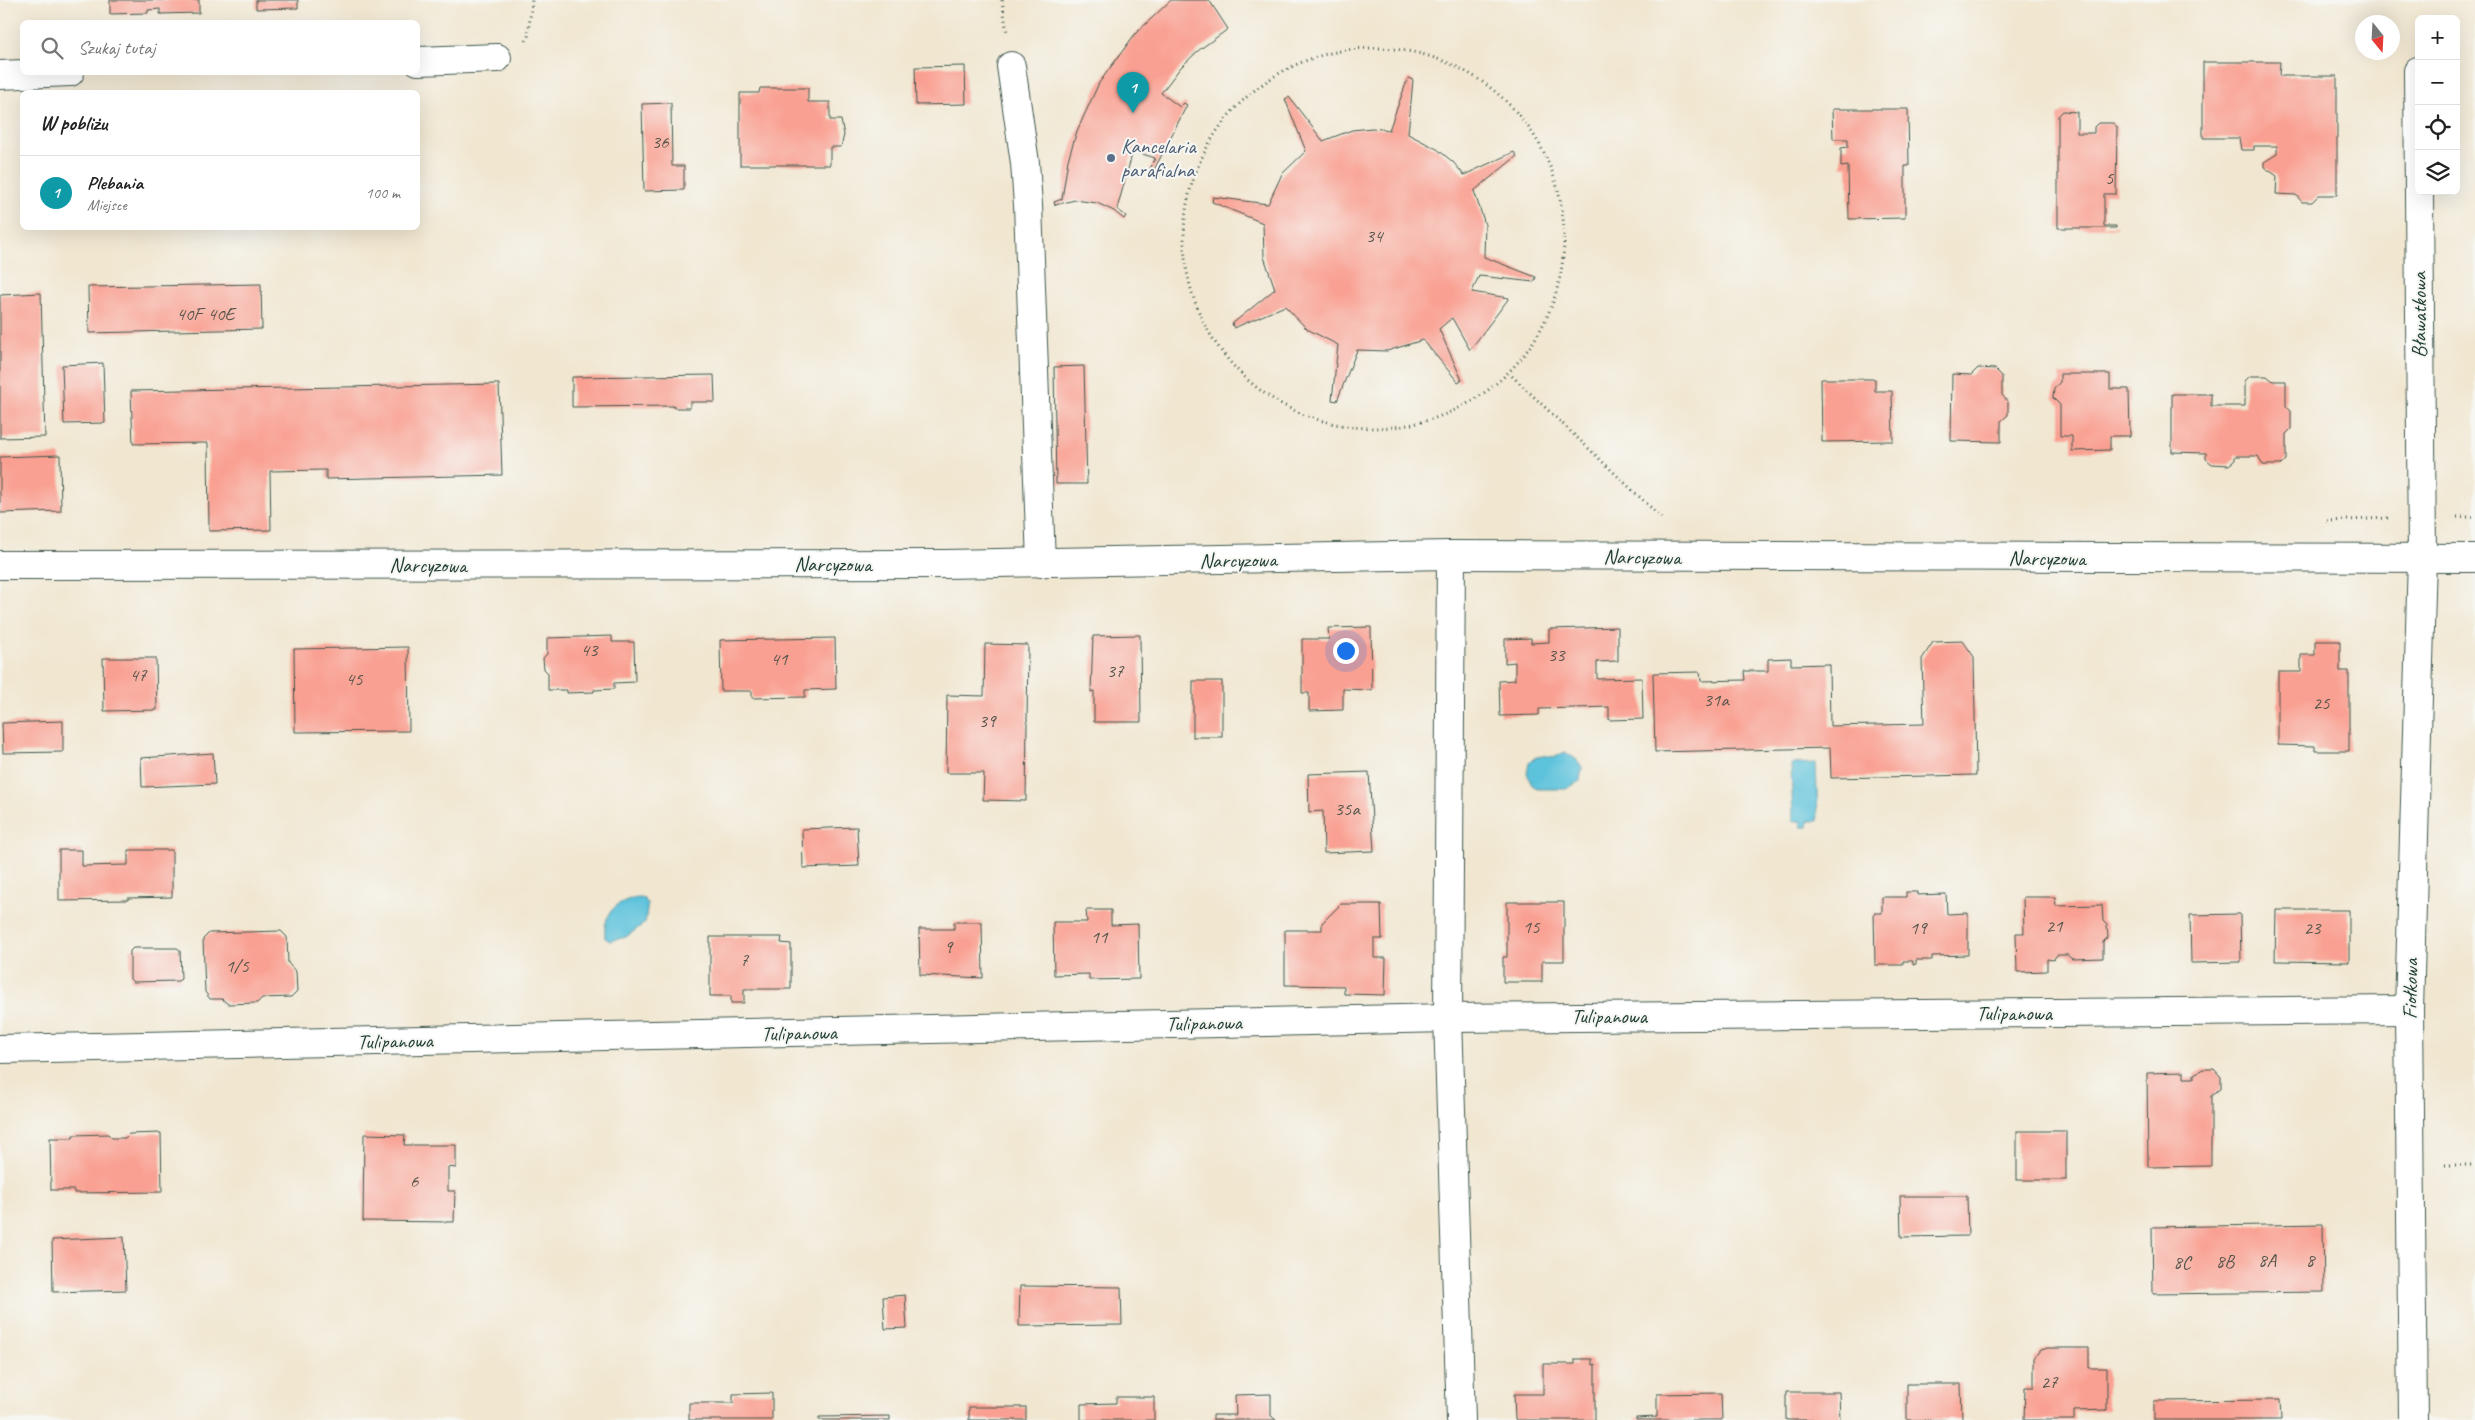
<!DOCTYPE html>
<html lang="pl">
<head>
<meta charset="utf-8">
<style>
	:root { --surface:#fff; --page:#f6f6f6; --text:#222; --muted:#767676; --line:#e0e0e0; --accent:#db2777 }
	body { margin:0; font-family:Caveat,sans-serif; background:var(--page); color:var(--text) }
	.controls { position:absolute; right:15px; top:15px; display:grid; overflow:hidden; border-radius:8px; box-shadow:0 5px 20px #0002 }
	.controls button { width:45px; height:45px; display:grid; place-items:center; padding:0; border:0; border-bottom:1px solid var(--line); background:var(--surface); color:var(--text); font:25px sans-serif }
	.compass { position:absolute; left:2355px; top:15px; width:45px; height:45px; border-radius:50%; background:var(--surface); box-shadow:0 5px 20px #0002; rotate:162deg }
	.you { position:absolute; left:1345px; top:650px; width:18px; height:18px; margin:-12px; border:4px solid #fff; border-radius:50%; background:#1a73e8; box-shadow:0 0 0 8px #1a73e833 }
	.badge { display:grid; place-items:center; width:32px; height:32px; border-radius:50%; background:var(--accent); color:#fff; font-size:16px; font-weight:700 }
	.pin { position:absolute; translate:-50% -41px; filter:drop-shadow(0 1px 2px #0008) }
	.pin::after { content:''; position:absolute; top:26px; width:18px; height:15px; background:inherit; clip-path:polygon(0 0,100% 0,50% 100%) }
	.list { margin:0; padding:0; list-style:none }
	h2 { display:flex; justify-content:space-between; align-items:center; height:65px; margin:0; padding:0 20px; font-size:21px }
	h2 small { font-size:16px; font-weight:400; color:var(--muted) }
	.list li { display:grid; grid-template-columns:32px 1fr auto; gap:15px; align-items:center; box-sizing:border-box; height:75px; padding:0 20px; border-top:1px solid var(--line) }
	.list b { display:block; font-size:19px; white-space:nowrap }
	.list p { margin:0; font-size:16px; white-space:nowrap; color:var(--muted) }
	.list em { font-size:16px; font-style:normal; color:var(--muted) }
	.icon { flex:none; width:28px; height:28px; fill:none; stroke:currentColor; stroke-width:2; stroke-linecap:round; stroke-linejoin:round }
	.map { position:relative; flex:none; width:2475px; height:1420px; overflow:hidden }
	.search { position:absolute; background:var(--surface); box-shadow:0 5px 20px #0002; left:20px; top:20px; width:400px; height:55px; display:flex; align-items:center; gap:12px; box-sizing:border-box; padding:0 18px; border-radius:8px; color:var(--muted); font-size:19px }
	.panel { position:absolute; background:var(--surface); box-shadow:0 5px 20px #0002; left:20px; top:90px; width:400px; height:140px; border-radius:8px }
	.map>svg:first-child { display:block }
	.water { fill:#5dc2db; stroke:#3e8088 }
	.building { fill:#f9a092 }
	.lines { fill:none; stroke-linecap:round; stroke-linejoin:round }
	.minor-casing { stroke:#3e564c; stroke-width:30 }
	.tertiary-casing { stroke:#3e564c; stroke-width:30 }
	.path { stroke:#3e564c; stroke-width:3; stroke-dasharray:1 4; stroke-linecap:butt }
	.minor { stroke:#fff; stroke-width:28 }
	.tertiary { stroke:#fff; stroke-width:28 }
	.service-dot { fill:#5c6f8a; stroke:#f6f6f2; stroke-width:2 }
	.labels { text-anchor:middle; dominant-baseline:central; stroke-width:4; stroke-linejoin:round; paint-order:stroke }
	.number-label { font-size:19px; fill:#56564c }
	.service-label { font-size:21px; fill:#4e5e75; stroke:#f6f6f2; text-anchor:start }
	.street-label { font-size:21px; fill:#1f3d34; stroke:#f6f6f2 }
</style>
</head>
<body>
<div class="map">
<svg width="2475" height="1420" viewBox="0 0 2475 1420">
	<rect width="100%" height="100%" fill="#f6f6f2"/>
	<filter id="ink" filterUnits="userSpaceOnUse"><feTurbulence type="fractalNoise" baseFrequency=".02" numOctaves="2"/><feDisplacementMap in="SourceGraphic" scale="10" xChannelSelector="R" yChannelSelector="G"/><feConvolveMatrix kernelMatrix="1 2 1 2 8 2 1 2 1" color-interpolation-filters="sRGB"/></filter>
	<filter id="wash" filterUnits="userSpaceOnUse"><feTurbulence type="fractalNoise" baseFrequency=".0096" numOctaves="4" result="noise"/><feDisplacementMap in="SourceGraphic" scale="20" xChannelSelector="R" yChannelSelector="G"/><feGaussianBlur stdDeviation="1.12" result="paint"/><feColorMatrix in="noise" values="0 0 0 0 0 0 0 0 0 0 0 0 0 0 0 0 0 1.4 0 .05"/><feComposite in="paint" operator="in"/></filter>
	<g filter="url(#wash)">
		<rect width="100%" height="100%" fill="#f1e7d1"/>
		<g class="water">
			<polygon points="1565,752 1577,760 1582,767 1580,781 1566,789 1537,789 1532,785 1527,773 1529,763 1535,757 1541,755 1555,757"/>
			<polygon points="1816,763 1818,821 1808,821 1808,827 1801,827 1801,821 1793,822 1791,764"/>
			<path d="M635,898H643L648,903L645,923L626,937L610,941L605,938C603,916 613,902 635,898Z"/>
		</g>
		<g id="blocks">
			<g class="building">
				<polygon points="110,0 199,0 199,13 160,14 160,9 148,10 148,13 110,14"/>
				<polygon points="256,0 298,0 298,8 256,9"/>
				<polygon points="1171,0 1209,0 1228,29 1199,50 1181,67 1161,93 1180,107 1184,103 1187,105 1151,176 1148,174 1155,158 1133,151 1117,209 1126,216 1124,219 1114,211 1097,203 1075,200 1055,205 1054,202 1062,199 1068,160 1077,131 1099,83 1135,34"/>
				<polygon points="2203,62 2280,62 2279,76 2337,76 2337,195 2319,195 2312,202 2302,202 2296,195 2276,194 2277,176 2264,167 2264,162 2277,154 2277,146 2254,146 2254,150 2241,150 2239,138 2203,138"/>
				<polygon points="965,66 966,104 916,105 915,67"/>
				<polygon points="1408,78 1413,80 1408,134 1437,149 1453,162 1464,175 1514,152 1517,156 1474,191 1485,224 1484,257 1536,277 1534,282 1479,276 1472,292 1509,298 1470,350 1452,318 1439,329 1462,380 1458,382 1423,340 1387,351 1357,350 1337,401 1332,400 1338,345 1307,329 1285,306 1234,328 1232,324 1275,289 1264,257 1263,223 1212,202 1213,197 1268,204 1282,174 1306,151 1285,99 1289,97 1323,141 1352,130 1372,128 1389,130"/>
				<polygon points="760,88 808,88 808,102 830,102 830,120 841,120 844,135 841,147 830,147 830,165 740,165 740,93 759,93"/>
				<polygon points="671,103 672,166 684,166 684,190 644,191 642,104"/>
				<polygon points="1832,109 1908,109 1909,166 1905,166 1905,218 1849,219 1848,166 1841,167 1841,148 1848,147 1848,139 1833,139"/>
				<polygon points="2063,111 2077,112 2077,133 2094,133 2094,127 2098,123 2113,123 2117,127 2116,194 2104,194 2104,226 2116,226 2116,228 2058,228 2058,116"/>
				<polygon points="261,284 262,329 89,333 88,287"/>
				<polygon points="41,293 45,437 0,438 0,295"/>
				<polygon points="103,363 105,423 64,424 62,365"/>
				<polygon points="1084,366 1087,484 1056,484 1054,367"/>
				<polygon points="1978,368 1995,369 2002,376 2002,395 2008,402 2008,415 2001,421 2001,442 1951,441 1952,374 1971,375"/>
				<polygon points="2060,374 2110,374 2110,389 2129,389 2130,436 2110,436 2110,450 2072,451 2072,436 2060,436 2060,405 2053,398 2054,389 2060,382"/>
				<polygon points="714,375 715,402 690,402 690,408 674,408 674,406 572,407 572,377"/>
				<polygon points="2250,376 2267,376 2273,381 2286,381 2286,406 2291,411 2291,429 2286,434 2286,460 2281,465 2263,465 2258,456 2235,456 2235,460 2229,465 2212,464 2206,459 2206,453 2172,452 2172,394 2211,394 2211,406 2245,406 2245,381"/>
				<polygon points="1821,379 1875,379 1875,391 1892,391 1893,441 1822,442"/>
				<polygon points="499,384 502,475 326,479 326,470 270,471 271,530 209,531 208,443 133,444 131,391"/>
				<polygon points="60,455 61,511 0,513 0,457"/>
				<polygon points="1371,627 1372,690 1343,689 1343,710 1309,711 1309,693 1302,693 1302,639 1329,639 1328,628"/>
				<polygon points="1618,627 1618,661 1597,662 1597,679 1642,678 1643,719 1609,720 1609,707 1539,709 1539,715 1500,716 1499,681 1515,680 1515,662 1505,663 1505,639 1531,638 1531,643 1549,642 1549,629"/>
				<polygon points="1140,635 1141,722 1094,722 1094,691 1091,692 1093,636"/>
				<polygon points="612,636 612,642 634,642 635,682 614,683 614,689 594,690 594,692 567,693 567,690 548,690 548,673 544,669 543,658 547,654 547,638"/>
				<polygon points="835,638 836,689 805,690 805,697 752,698 752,691 721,691 720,640"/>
				<polygon points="1963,641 1974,657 1976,775 1831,778 1830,748 1655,752 1653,673 1700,672 1701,681 1745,680 1744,671 1768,671 1768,659 1791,658 1791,665 1829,664 1830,726 1924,724 1922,659 1933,642"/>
				<polygon points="2315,641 2340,641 2340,671 2349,671 2349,751 2315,751 2315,746 2278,745 2278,672 2301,672 2301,655 2315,655"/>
				<polygon points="985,644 1028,645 1026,801 983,800 984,773 946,773 947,695 984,696"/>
				<polygon points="408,647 409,731 295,732 294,649"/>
				<polygon points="103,658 156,658 157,710 104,711"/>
				<rect x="1193" y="681" width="29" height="56"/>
				<polygon points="63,721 63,752 3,753 2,723"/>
				<polygon points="213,753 215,784 142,787 141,758"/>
				<polygon points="1369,772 1374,851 1324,853 1323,811 1309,812 1308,774"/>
				<polygon points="857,827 859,866 803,868 802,829"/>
				<polygon points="59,850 82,850 82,866 128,865 128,850 172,850 172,897 128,898 128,900 59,901"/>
				<polygon points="1906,892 1917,892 1917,895 1946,894 1947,914 1968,913 1968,955 1932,956 1932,960 1916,960 1916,964 1913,965 1913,961 1903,961 1903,965 1875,965 1874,913 1882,913 1882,897 1906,897"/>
				<polygon points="2023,897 2055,897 2056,906 2102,905 2103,921 2107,925 2108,937 2103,942 2103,958 2073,959 2068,955 2057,955 2053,960 2047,959 2047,971 2017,972 2016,933 2024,933"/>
				<polygon points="1507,902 1564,902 1564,961 1542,961 1542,982 1503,982 1503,957 1507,957"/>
				<polygon points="1341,904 1381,904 1382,939 1374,939 1374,958 1386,958 1385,995 1344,994 1344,986 1285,985 1285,930 1322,930 1322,923"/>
				<polygon points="1086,910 1111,910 1111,925 1138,924 1139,979 1089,980 1089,974 1054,975 1053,922 1087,922"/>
				<polygon points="2276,910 2349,910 2349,962 2275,961"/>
				<polygon points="2240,914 2241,962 2191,963 2190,915"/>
				<polygon points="954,922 982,922 983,978 920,975 919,929 954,929"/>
				<polygon points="281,931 287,937 288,963 296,972 297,991 291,997 262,998 257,1003 228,1004 222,999 210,999 205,992 203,939 209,933"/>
				<polygon points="710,937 782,937 781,943 791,944 791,989 744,989 744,1003 731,1003 731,996 710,996"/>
				<polygon points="133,948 177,948 180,950 181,979 178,981 133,982 130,979 130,951"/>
				<polygon points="2203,1069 2214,1069 2221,1077 2221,1088 2211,1096 2211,1166 2148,1167 2147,1073 2184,1072 2184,1078 2194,1078 2194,1074"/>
				<rect x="2017" y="1131" width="49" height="49"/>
				<polygon points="161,1133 162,1192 74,1193 74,1190 51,1190 50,1138 73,1138 73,1135 108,1134 112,1138 125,1138 129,1134"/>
				<polygon points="364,1134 405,1135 404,1145 456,1145 456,1168 448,1167 448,1191 455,1191 454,1222 363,1221"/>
				<polygon points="1900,1196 1967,1196 1968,1236 1901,1237"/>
				<polygon points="2323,1224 2324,1292 2153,1294 2152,1227"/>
				<polygon points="124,1237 126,1290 53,1292 52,1240"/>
				<polygon points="1020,1286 1121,1287 1122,1325 1019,1326"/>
				<polygon points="905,1295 907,1328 885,1329 883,1297"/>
				<polygon points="2048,1348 2089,1348 2089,1368 2107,1368 2107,1410 2074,1411 2074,1420 2024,1420 2025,1387 2034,1387 2034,1358 2040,1350"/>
				<polygon points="1575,1359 1592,1359 1592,1365 1595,1364 1595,1420 1515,1420 1514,1394 1543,1394 1543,1364 1575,1364"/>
				<polygon points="1907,1384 1961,1384 1962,1420 1907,1420"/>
				<polygon points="1786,1392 1839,1392 1840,1420 1786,1420"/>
				<polygon points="772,1393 772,1420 689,1420 689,1403 733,1403 733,1394"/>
				<polygon points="1721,1393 1722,1420 1636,1420 1636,1418 1657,1417 1657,1394"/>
				<polygon points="1271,1394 1271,1416 1276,1420 1213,1420 1213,1415 1236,1415 1235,1395"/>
				<polygon points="1116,1397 1154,1397 1154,1420 1081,1420 1081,1404 1116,1403"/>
				<polygon points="2280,1400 2281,1420 2154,1420 2154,1401"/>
				<rect x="969" y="1407" width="57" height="13"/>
				<polygon points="890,1416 890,1420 819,1420 819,1417"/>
			</g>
		</g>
	</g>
	<g filter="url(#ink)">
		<use href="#blocks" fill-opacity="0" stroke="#3e564c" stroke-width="1"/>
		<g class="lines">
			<g class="minor-casing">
				<g id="minor">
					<polyline points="418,61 497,58"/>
					<polyline points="1011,66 1025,163 1028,205 1041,563"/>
					<polyline points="0,75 70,72"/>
					<polyline points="1451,555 1448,1018 1461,1420"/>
					<polyline points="0,1049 1448,1018 2409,1010"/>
					<polyline points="2413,1420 2409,1010 2422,558 2418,71"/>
				</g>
			</g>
			<g class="tertiary-casing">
				<polyline id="tertiary" points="0,565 945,564 1451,555 2475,558"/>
			</g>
			<g class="path">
				<polyline points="1002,0 1007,33"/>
				<polyline points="526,41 528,36 532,0"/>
				<circle cx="1374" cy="238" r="190"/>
				<polyline points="1512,376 1664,520"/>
				<polyline points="2457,517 2475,517"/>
				<polyline points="2327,521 2388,518"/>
				<polyline points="2445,1165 2475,1165"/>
			</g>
			<use href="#minor" class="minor"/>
			<use href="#tertiary" class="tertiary"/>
		</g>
	</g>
	<circle class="service-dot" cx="1111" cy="158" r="5"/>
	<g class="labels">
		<g class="number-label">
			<text x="660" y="142">36</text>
			<text x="2109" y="178">5</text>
			<text x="1374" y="236">34</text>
			<text x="189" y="314">40F</text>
			<text x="221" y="314">40E</text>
			<text x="589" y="650">43</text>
			<text x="1556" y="655">33</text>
			<text x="779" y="659">41</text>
			<text x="1115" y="671">37</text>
			<text x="138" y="675">47</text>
			<text x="354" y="679">45</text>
			<text x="1716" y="700">31a</text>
			<text x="2321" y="703">25</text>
			<text x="987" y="721">39</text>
			<text x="1347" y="809">35a</text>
			<text x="2054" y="926">21</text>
			<text x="1531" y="927">15</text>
			<text x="1918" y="928">19</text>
			<text x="2312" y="928">23</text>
			<text x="1099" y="937">11</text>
			<text x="948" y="947">9</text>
			<text x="744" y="960">7</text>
			<text x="237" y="966">1/5</text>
			<text x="414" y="1181">6</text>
			<text x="2267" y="1260">8A</text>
			<text x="2310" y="1260">8</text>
			<text x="2225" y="1261">8B</text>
			<text x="2182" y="1262">8C</text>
			<text x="2049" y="1382">27</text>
		</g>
		<g class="service-label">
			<text x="1121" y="146">Kancelaria<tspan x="1121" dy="24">parafialna</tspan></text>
		</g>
		<g class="street-label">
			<text transform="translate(2419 315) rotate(-90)">Bławatkowa</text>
			<text transform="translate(1642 557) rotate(1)">Narcyzowa</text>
			<text x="2047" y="558">Narcyzowa</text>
			<text transform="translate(1238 560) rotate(-1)">Narcyzowa</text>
			<text x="833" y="564">Narcyzowa</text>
			<text x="428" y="565">Narcyzowa</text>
			<text transform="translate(2410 989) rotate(-89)">Fiołkowa</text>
			<text x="2014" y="1013">Tulipanowa</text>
			<text x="1609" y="1016">Tulipanowa</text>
			<text transform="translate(1204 1023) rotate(-1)">Tulipanowa</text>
			<text transform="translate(799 1033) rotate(-1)">Tulipanowa</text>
			<text transform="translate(395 1041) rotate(-1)">Tulipanowa</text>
		</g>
	</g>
</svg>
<div class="controls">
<button>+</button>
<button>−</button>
<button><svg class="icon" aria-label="locate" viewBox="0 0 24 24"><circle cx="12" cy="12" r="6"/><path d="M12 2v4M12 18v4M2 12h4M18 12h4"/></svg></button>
<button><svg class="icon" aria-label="layers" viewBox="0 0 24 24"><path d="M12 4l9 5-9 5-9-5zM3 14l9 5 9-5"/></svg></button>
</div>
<svg class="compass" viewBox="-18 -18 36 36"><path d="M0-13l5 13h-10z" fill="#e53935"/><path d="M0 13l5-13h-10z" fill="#767676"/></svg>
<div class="you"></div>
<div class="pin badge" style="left:1133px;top:113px;background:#0f9aa8">1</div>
<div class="search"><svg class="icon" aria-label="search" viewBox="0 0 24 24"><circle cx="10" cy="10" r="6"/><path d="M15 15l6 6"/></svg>Szukaj tutaj</div>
<section class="panel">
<h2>W pobliżu<small></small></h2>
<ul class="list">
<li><span class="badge" style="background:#0f9aa8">1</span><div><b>Plebania</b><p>Miejsce</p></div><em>100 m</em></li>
</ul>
</section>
</div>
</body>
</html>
